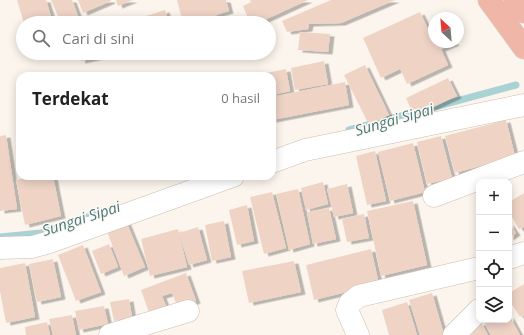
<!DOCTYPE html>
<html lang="id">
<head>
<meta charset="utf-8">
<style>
	:root { --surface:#fff; --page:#f2f2f2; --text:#222; --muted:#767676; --line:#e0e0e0 }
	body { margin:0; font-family:"Open Sans",sans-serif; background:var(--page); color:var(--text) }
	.controls { position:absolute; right:12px; bottom:12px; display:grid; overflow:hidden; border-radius:8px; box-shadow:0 2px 10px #0003 }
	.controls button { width:36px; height:36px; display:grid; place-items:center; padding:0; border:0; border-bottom:1px solid var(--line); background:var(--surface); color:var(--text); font:20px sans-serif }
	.compass { position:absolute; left:428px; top:12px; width:36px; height:36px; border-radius:50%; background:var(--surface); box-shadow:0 2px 10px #0003; rotate:334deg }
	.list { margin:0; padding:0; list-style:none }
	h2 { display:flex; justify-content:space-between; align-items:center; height:52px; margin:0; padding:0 16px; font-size:17px }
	h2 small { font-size:13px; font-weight:400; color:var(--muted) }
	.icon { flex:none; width:22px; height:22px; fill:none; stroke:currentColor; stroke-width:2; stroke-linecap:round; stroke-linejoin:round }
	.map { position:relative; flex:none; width:524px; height:335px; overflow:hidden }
	.search { position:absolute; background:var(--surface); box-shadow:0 2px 10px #0003; left:16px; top:16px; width:260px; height:44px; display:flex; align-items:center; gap:10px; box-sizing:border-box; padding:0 14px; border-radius:22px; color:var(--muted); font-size:15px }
	.panel { position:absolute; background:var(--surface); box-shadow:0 2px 10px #0003; left:16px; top:72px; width:260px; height:108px; border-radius:12px }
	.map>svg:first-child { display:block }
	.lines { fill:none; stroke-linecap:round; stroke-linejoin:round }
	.stream { stroke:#a9d2d5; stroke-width:7 }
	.building { fill:#efd4c6; filter:url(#shadow) }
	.minor-casing { stroke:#cebdb2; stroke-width:23 }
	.highway-casing { stroke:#d9d1ce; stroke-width:23 }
	.minor { stroke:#fff; stroke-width:22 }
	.highway { stroke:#f0b7a9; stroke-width:22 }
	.labels { text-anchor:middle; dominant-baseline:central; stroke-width:3; stroke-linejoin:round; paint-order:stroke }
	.water-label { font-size:15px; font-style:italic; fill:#487b80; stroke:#fef9f3 }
</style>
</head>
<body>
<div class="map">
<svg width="524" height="335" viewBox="0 0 524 335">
	<defs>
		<filter id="shadow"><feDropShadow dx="4.5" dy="2.5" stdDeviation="0" flood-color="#0004"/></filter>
	</defs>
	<rect width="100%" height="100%" fill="#fcf5ed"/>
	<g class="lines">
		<g class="stream">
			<polyline points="349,130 516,85"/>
			<polyline points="0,237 41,233 102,212"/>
		</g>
	</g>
	<g class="building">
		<polygon points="17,0 46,0 53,23 24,23"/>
		<polygon points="51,0 72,0 78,16 61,23"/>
		<polygon points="78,0 110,0 111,1 83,13"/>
		<polygon points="116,0 133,0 118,6"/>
		<polygon points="177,0 226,0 229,11 216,15 218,23 183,23"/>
		<polygon points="250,0 308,0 258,23 250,23 243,6 251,2"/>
		<polygon points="331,0 395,0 341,23 309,24 308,29 287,32 282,21"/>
		<polygon points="165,10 169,23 124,23"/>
		<polygon points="420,12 428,29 434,26 434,42 454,42 455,43 441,49 448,65 407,84 400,69 381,78 363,38"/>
		<polygon points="300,32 330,34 328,52 298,50"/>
		<polygon points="79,53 113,53 113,54 81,61"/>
		<polygon points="324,61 328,84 295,90 291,68"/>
		<polygon points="365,65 389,115 369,125 344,75"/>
		<polygon points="286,69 290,91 272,95 272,76 262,76 261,74"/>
		<polygon points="448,78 457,96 414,116 406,98"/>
		<polygon points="345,82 349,105 272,120 272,97"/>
		<polygon points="506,120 515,156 455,173 445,136"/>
		<polygon points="6,135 17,209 0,211 0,136"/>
		<polygon points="441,136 452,178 427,184 417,142"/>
		<polygon points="413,143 425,192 390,201 378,152"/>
		<polygon points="375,151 386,201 367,205 356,156"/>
		<polygon points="38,176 53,176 61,216 25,225 16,180"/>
		<polygon points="323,182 328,204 306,210 301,188"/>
		<polygon points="347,184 353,213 334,217 327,189"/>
		<polygon points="298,189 310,244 289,250 276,194"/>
		<polygon points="272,192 286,248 264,254 250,197"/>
		<polygon points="524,193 524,227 519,229 509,212 509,202"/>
		<polygon points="413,201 427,265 381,276 367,211"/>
		<polygon points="247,205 254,241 237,245 229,210"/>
		<polygon points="329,208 336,239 313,244 307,212"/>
		<polygon points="364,214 369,238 347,242 342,219"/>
		<polygon points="126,221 145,267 124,276 106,229"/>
		<polygon points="224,221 231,257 212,261 205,225"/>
		<polygon points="509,223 516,233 509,238"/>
		<polygon points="198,227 207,260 189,265 179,233"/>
		<polygon points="178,229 187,267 150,276 141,239"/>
		<polygon points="109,244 118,267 101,274 92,251"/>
		<polygon points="83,245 101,292 76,301 58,255"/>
		<polygon points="371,249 379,284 314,300 306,265"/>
		<polygon points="53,259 61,297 37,302 29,264"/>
		<polygon points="294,261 301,292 249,303 242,271"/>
		<polygon points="25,263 35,317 6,323 0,291 0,268"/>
		<polygon points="186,273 196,301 178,308 172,293 162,296 168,311 151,318 141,290"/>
		<polygon points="524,284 524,315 520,317 509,300 509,293"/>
		<polygon points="432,293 444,335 420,335 409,300"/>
		<polygon points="129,299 132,317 114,321 110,302"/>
		<polygon points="407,302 417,335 389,335 382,310"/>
		<polygon points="104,306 108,324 79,330 75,311"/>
		<polygon points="72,315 76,335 53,335 49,319"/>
		<polygon points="509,315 520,335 491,335 483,320 509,320"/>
		<polygon points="47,322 50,335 26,335 25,327"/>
		<polygon points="481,322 488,335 462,335"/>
	</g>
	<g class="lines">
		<g class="minor-casing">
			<g id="minor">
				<polyline points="272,162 305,150 524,105"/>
				<polyline points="434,196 524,162"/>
				<polyline points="0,248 32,247 50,242 233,176"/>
				<polyline points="509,258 524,253"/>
				<polyline points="110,335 188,311"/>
				<polyline points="358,335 347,310 350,303 359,296 479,268"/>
				<polyline points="454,335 479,310"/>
			</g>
		</g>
		<g class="highway-casing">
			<g id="highway">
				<polyline points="489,0 524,48"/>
				<polyline points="515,0 524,12"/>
			</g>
		</g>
		<use href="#minor" class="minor"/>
		<use href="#highway" class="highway"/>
	</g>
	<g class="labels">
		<g class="water-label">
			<text transform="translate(394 119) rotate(-16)">Sungai Sipai</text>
			<text transform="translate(81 218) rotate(-18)">Sungai Sipai</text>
		</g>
	</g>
</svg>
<div class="controls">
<button>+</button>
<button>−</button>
<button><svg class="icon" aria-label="locate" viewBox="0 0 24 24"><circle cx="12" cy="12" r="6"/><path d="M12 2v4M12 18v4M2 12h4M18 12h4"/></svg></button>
<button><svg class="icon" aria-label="layers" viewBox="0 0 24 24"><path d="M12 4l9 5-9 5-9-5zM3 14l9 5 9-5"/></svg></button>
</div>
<svg class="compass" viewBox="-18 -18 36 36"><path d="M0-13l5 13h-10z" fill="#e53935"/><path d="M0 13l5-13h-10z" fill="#767676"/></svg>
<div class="search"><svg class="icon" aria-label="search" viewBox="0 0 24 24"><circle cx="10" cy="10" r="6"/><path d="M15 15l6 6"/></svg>Cari di sini</div>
<section class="panel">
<h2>Terdekat<small>0 hasil</small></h2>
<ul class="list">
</ul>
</section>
</div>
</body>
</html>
